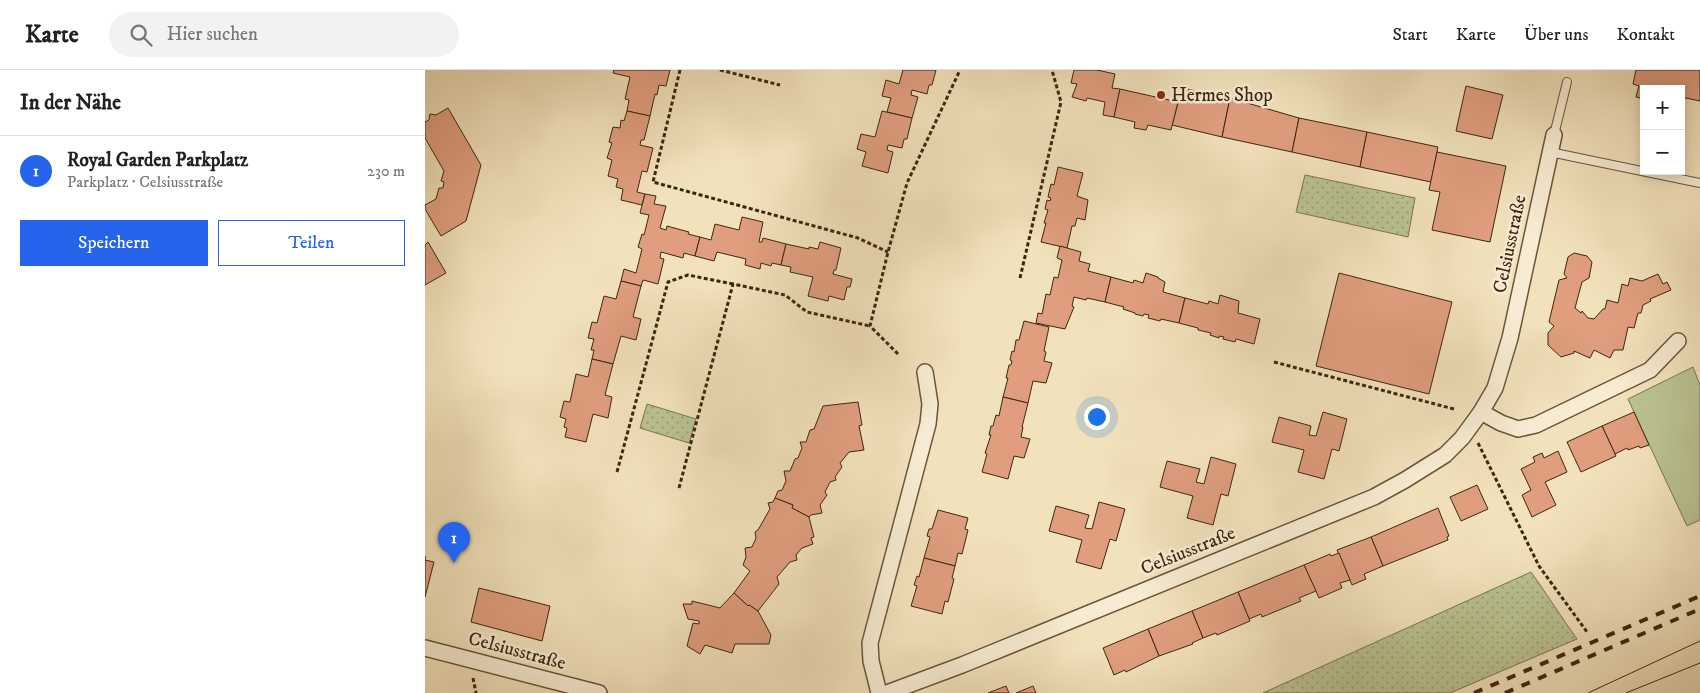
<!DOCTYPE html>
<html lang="de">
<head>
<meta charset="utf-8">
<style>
	:root { --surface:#fff; --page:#f2f2f2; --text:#222; --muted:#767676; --line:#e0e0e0; --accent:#2563eb }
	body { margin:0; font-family:"IM FELL DW Pica",serif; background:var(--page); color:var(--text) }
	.controls { position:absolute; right:15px; top:15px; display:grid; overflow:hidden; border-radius:0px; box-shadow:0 2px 12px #0003 }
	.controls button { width:45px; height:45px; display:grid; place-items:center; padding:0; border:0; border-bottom:1px solid var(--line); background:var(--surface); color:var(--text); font:25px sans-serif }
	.you { position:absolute; left:671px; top:346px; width:18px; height:18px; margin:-12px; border:4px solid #fff; border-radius:50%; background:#1a73e8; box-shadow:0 0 0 8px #1a73e833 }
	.badge { display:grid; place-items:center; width:32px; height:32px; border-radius:50%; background:var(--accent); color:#fff; font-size:16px; font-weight:700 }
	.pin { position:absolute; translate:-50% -41px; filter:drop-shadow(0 1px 2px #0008) }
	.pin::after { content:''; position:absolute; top:26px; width:18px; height:15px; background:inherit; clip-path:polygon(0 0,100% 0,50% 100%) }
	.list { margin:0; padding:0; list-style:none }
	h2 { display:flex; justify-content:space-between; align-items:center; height:65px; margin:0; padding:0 20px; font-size:21px }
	h2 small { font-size:16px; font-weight:400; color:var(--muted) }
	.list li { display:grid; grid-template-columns:32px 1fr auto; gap:15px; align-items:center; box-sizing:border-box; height:70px; padding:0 20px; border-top:1px solid var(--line) }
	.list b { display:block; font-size:19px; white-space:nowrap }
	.list p { margin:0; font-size:16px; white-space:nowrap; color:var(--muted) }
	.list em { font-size:16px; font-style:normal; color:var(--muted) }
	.actions { display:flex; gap:10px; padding:15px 20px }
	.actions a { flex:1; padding:11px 0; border:1px solid var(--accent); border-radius:0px; text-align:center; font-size:18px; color:var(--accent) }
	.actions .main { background:var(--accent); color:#fff }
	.icon { flex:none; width:28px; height:28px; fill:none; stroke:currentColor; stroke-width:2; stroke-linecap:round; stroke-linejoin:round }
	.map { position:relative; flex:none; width:1275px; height:623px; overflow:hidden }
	header { display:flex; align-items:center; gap:30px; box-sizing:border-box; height:70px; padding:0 25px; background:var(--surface); border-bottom:1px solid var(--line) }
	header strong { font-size:24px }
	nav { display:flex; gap:28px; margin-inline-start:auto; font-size:18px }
	.search { width:350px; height:45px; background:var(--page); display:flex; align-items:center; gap:12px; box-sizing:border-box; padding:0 18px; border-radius:28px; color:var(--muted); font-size:19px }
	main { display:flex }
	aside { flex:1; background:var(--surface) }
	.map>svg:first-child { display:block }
	.grass { fill:url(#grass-dots); stroke:#7a7551 }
	.garden { fill:#bac391; stroke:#7a7551 }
	.building { fill:#e09e7f; stroke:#3b2711 }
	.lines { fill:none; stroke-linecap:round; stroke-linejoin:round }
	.lane-casing { stroke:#69563c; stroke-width:10 }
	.street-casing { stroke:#69563c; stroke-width:18 }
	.path { stroke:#3b2711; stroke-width:3; stroke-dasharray:4 2.5; stroke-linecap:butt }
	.lane { stroke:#f7ecd3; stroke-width:8 }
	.street { stroke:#f7ecd3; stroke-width:15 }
	.tram { stroke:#3b2711; stroke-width:1 }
	.rail { stroke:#3b2711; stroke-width:4; stroke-dasharray:9 9; stroke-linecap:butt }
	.poi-dot { fill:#8f2418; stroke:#f7ecd3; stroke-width:2 }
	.labels { text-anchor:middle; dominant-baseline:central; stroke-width:5; stroke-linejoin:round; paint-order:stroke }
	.poi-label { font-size:19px; fill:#3b2711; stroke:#f7ecd3; text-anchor:start }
	.street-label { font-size:19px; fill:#3b2711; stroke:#f7ecd3 }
</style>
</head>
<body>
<header>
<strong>Karte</strong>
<div class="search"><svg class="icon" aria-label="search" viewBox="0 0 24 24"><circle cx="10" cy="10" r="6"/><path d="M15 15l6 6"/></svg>Hier suchen</div>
<nav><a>Start</a><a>Karte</a><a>Über uns</a><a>Kontakt</a></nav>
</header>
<main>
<aside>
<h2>In der Nähe<small></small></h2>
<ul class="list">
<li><span class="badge">1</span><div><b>Royal Garden Parkplatz</b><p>Parkplatz · Celsiusstraße</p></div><em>230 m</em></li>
</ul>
<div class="actions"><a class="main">Speichern</a><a>Teilen</a></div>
</aside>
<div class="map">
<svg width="1275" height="623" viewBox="0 0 1275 623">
	<defs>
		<pattern id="grass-dots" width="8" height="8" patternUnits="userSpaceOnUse" patternTransform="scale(1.25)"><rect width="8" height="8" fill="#bac391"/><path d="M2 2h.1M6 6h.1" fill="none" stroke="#989e75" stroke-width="1.8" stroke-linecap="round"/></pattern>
	</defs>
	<rect width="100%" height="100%" fill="#f2e2bc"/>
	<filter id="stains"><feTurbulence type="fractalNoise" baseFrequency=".004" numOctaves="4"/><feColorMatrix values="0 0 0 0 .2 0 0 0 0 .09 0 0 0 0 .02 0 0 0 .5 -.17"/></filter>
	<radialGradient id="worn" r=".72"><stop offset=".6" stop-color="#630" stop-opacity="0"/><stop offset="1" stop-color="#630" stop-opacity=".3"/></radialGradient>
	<g class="grass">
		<polygon points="880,105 990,128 983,167 871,142"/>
		<polygon points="222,334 271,349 264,373 215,358"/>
		<path d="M1106,502C1122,524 1136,547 1152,569L1025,623H838Z"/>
	</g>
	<polygon class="garden" points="1268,297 1275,315 1275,450 1262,456 1203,329"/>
	<g class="building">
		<polygon points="189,0 245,0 241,16 234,15 232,25 230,24 225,46 202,41 204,30 200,29 205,7 188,3"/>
		<polygon points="478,0 511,0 507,15 504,15 502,24 487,20 486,25 493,27 487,48 462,42 466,28 457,26 461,10 474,14"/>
		<polygon points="649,0 672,0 690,4 687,18 695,19 689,47 678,45 680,32 662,28 661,31 647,27 652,14 646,13"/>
		<polygon points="1211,0 1275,0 1275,31 1256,27 1256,19 1219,19 1219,29 1211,27 1214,16 1208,14"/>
		<polygon points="1041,16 1078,25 1067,69 1031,61"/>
		<polygon points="757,18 805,28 797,67 747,55"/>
		<polygon points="695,19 753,32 746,60 723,55 721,60 709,58 710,52 689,47"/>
		<polygon points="805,28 874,48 867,82 797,67"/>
		<polygon points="23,38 56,95 41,151 16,166 0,139 0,135 11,129 14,118 18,118 19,112 16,111 19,101 0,68 0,52 4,50 5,44 11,45"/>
		<polygon points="202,41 225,46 219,70 216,70 215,75 228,78 222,102 217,101 212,122 220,124 217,135 196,130 198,119 191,117 193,109 183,106 187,90 182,88 187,73 184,72 188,57 195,58 196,50 199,51"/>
		<polygon points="457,41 487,48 482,69 479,69 477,78 463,75 462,80 468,82 463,103 437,96 441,82 432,79 436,64 450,67"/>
		<polygon points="874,48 942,62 935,97 867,82"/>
		<polygon points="942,62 1013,77 1006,112 935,97"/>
		<polygon points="1012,82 1081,96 1065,172 1007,160 1015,122 1004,120"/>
		<polygon points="633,97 658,103 652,126 663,130 660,150 652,148 650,156 647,156 642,178 616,172 621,153 619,153 623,140 620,139 622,130 625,131 626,128 623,127 626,114 629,115"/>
		<polygon points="220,124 231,126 229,134 241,136 235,158 241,160 242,156 264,162 263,164 275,167 270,186 259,183 258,188 236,182 235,188 239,189 233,214 218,210 216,216 196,211 199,199 211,203 217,179 213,177 217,164 219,165 224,145 215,143"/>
		<polygon points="317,147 338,152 334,172 337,172 338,168 361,174 356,195 347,193 346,196 336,193 335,199 320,195 321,189 292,182 289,191 270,186 275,167 286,170 290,154 314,160"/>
		<polygon points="3,172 21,203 0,215 0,175"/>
		<polygon points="395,172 416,178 411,200 409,200 408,204 427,209 425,217 422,217 419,230 404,226 403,231 383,226 388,207 365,202 366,197 356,195 361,174 384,179 384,177 393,179"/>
		<polygon points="635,176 656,182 654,191 665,194 663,201 686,207 680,232 662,228 661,230 649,227 647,236 649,237 640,259 611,253 613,243 617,244 621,224 625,225 629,207 633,208 637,190 632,188"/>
		<polygon points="1149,183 1162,186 1167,192 1164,208 1157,212 1150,238 1156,243 1157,241 1163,248 1169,249 1178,239 1180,239 1182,230 1193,233 1197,214 1203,216 1205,208 1217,211 1233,204 1238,214 1242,212 1246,220 1225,229 1226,231 1218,235 1216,243 1213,243 1209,258 1203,257 1198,280 1189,280 1185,288 1169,280 1165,288 1149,281 1149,283 1136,287 1123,275 1123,263 1129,256 1124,252 1134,210 1142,208 1139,204 1143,187"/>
		<polygon points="721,203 733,207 733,208 740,212 738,222 760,228 754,253 736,249 735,251 723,248 724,245 719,244 718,246 710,244 710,243 698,239 699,237 680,232 686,207 708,213 709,210 718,213"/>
		<polygon points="914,203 1027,232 1004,324 891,296"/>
		<polygon points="196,211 216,216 208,247 216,249 211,270 196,266 188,294 167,289 169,280 166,280 169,269 163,268 167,252 172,253 179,226 191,229"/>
		<polygon points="795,225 814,231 813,243 835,249 829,274 811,269 810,272 798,269 799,267 794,266 794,268 785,265 786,263 773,260 773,258 754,253 760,228 783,234 784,231 793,234"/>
		<polygon points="599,251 624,257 619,281 621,282 619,291 627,293 621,313 608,311 603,333 578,327 583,308 581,308 584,295 586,295 587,291 585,290 587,281 589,282 591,270 594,270"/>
		<polygon points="167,289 188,294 180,325 187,327 183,348 168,344 161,372 140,367 142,358 139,357 141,349 135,347 139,331 145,332 151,304 163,307"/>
		<polygon points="578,327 603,333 597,357 598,357 596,367 605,369 599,388 589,386 583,409 557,402 562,384 560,383 566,365 564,365 566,356 568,356 571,345 574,346"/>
		<polygon points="433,332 437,355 434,356 439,380 424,382 415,393 417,397 410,407 411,410 405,412 400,422 402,425 395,435 397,443 386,445 384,447 367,438 368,435 350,428 353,421 357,420 361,411 359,401 365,401 370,389 373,388 377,378 375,372 381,372 385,360 389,359 398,336"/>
		<polygon points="898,342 922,349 914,381 907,379 899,409 873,402 879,380 847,372 854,347 886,356 884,365 891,366"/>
		<polygon points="1209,342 1224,375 1215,378 1214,376 1203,380 1202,378 1190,384 1177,356"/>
		<polygon points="1177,356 1191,386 1156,402 1142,372"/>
		<polygon points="1133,381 1142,402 1120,412 1131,435 1107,447 1097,425 1106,420 1096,399 1110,392 1108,387 1117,383 1119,388"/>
		<polygon points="786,387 811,394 803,426 796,424 788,455 762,448 768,426 735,417 742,391 775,399 771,412 779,414"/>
		<polygon points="1052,415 1063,439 1036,451 1025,427"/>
		<polygon points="350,428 368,435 367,438 384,447 389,467 386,468 388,474 377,478 371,485 372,490 365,492 352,507 354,514 333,541 324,535 323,536 309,523 325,501 318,495 321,487 320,478 327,477 331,468 330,462 333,460 345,439 343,433 348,432"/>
		<polygon points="674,432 700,439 691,471 685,469 676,499 651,492 657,470 624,461 631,436 664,445 660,458 667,459"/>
		<polygon points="1013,438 1024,466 1022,467 1023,470 958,496 946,467"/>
		<polygon points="513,440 543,448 540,459 543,460 537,484 533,483 530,496 499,488 505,467 502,466 504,459 507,459"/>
		<polygon points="946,467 958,496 939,504 941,509 927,515 912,480"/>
		<polygon points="914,483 925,510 915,513 917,518 894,528 879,495 905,484 906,486"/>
		<polygon points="0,486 0,490 9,492 0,527"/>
		<polygon points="499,488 530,496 527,508 529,509 523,532 520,531 517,544 486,536 492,516 489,515 492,506 494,507"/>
		<polygon points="879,495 891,521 874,528 876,531 837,547 836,544 824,549 813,522"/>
		<polygon points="54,518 125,536 117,571 46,552"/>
		<polygon points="813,522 825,551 792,565 791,563 778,568 767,541"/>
		<polygon points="309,523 323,536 324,535 333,541 346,565 344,574 310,574 307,583 280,575 275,584 262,576 268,553 274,554 274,551 263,549 258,534 267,534 267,531 295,538"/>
		<polygon points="767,541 778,568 767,573 768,574 734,586 723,559"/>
		<polygon points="723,559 734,586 701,602 700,600 689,605 678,578"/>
		<polygon points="581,616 584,623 563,623"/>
		<polygon points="608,616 611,623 591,623"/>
	</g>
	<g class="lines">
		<g class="lane-casing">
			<g id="lane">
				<polyline points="1129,65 1142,12"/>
				<polyline points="1125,82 1275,113"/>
			</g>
		</g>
		<g class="street-casing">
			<g id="street">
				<polyline points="1056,342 1076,353 1093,359 1111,355 1225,300 1253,271"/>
				<polyline points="0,578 174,623"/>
				<polyline points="454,623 446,591 445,573 503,354 505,334 500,302"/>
				<polyline points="462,623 537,595 949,427 980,410 1020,385 1037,368 1056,342 1070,318 1085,268 1129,65"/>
			</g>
		</g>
		<g class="path">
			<polyline points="255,0 228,112 433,168 463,182"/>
			<polyline points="295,0 355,15"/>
			<polyline points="595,208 636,32 627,0"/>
			<polyline points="473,284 445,256 463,182 482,113 535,0"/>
			<polyline points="849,292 1029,339"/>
			<polyline points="1053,373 1114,496 1162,562"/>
			<polyline points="192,402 243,212 263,205 308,214"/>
			<polyline points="254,418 308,214 360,225 382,242 445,256"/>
			<polyline points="48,608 51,623"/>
		</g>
		<use href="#lane" class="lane"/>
		<use href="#street" class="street"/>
		<g class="tram">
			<polyline points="1163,623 1275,571"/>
			<polyline points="1201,623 1275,593"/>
		</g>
		<g class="rail">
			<polyline points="1049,623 1275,526"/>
			<polyline points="1080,623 1275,539"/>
		</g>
	</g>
	<circle class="poi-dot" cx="736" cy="25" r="5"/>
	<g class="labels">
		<g class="poi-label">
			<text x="746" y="25">Hermes Shop</text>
		</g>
		<g class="street-label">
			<text transform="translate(1085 174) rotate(-78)">Celsiusstraße</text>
			<text transform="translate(763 481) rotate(-22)">Celsiusstraße</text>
			<text transform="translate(92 581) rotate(15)">Celsiusstraße</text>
		</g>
	</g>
	<rect width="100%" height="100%" filter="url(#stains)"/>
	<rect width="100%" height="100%" fill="url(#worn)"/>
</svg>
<div class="controls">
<button>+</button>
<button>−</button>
</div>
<div class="you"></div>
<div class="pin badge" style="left:29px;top:493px">1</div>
</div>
</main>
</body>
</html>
